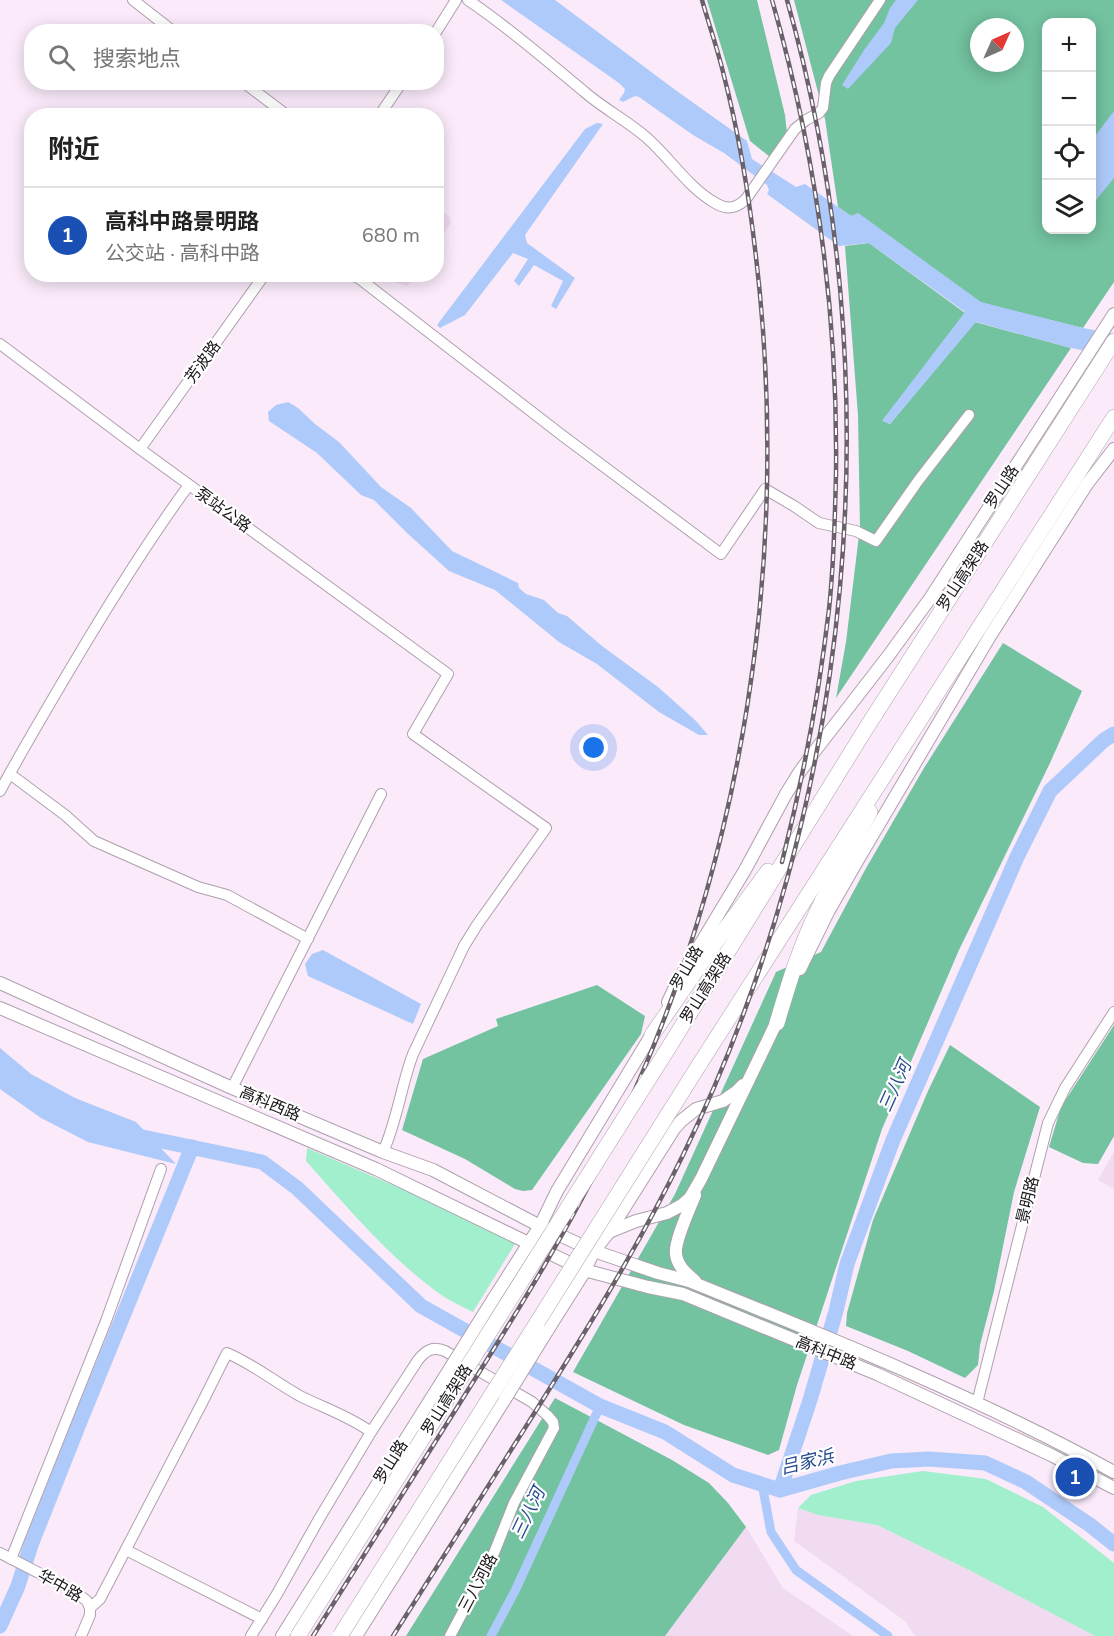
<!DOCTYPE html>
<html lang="zh">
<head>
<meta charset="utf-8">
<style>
	:root { --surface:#fff; --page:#f6f6f6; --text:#222; --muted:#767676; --line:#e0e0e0; --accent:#316c56 }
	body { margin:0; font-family:"Nunito Sans","Noto Sans SC",sans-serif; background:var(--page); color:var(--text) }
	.controls { position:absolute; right:18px; top:18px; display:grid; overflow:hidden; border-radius:12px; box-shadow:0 3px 15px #0003 }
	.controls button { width:54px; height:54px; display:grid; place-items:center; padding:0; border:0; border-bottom:2px solid var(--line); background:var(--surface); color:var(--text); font:30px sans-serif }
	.compass { position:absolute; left:970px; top:18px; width:54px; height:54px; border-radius:50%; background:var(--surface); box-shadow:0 3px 15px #0003; rotate:45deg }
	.you { position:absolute; left:594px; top:748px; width:21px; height:21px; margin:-15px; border:4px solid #fff; border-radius:50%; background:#1a73e8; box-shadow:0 0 0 9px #1a73e833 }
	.badge { display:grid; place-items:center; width:39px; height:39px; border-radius:50%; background:var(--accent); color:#fff; font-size:20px; font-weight:700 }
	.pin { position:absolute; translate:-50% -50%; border:3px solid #fff; box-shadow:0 2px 6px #0006 }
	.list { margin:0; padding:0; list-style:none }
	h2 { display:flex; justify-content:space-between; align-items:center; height:78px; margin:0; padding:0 24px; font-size:26px }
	h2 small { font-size:20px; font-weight:400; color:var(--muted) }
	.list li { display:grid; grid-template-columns:39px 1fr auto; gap:18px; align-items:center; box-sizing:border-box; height:96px; padding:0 24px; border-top:2px solid var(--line) }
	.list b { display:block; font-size:22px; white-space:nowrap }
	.list p { margin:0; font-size:20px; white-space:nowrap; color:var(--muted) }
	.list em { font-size:20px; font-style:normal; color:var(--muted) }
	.icon { flex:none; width:33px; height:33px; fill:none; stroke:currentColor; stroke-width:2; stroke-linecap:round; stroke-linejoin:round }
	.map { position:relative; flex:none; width:1114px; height:1636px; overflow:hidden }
	.search { position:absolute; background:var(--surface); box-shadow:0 3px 15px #0003; left:24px; top:24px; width:420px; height:66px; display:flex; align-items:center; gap:15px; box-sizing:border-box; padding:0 21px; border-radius:24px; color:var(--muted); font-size:22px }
	.panel { position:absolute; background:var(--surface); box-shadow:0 3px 15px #0003; left:24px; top:108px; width:420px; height:174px; border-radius:24px }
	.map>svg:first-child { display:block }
	.built { fill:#f1dbf1 }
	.green { fill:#a1efcc }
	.forest { fill:#73c2a0; fill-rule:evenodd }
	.water { fill:#aecafa }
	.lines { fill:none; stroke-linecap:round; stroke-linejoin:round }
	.canal { stroke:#aecafa; stroke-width:9 }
	.river { stroke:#aecafa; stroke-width:15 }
	.minor-casing { stroke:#aea0ae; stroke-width:12 }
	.major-casing { stroke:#aea0ae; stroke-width:14 }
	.highway-casing { stroke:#aea0ae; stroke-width:16 }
	.minor { stroke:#fff; stroke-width:10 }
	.major { stroke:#fff; stroke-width:12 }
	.highway { stroke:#fff; stroke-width:15 }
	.rail-casing { stroke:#6a616a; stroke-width:4.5 }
	.rail { stroke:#fff; stroke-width:2; stroke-dasharray:7; stroke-linecap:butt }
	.major-bridge-casing { stroke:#aea0ae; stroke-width:14; stroke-linecap:butt }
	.highway-bridge-casing { stroke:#aea0ae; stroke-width:16; stroke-linecap:butt }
	.major-bridge { stroke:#fff; stroke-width:12 }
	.highway-bridge { stroke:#fff; stroke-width:15 }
	.labels { text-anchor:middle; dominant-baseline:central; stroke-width:4.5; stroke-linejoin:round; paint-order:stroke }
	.street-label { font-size:16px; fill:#1a151a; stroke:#fff }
	.water-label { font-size:18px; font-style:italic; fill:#264b90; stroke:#fff }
</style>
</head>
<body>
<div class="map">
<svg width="1114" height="1636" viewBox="0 0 1114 1636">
	<rect width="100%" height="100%" fill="#faeafa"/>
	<g class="built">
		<polygon points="437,207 449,216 451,223 437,244"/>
		<polygon points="373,275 415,274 415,275 407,286"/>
		<polygon points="1114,1152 1114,1189 1098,1180"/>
		<polygon points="798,1508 818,1515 877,1525 969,1570 1095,1636 915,1636 905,1621 794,1541"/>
		<polygon points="746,1527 783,1588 853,1636 665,1636"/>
	</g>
	<g class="green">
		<path d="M307,1148L518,1239L473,1312C461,1306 448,1300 437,1292C387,1255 347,1207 306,1161Z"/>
		<polygon points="923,1471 986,1479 1043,1507 1114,1563 1114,1636 1095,1636 969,1570 877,1525 818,1515 798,1508 811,1495 856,1481"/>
	</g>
	<g class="forest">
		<polygon points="707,0 757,0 785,115 787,133 770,157 750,141"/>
		<path d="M794,0H1114V282L1083,328L981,303L859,214L851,216L838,207L825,119ZM1046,22H1092V230H1046ZM979,27H1015V63H979Z"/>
		<polygon points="869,243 965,313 883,420 890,424 975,322 1071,348 836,698 846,642 860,527 858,415 845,246"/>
		<polygon points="1003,643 1082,691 1050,763 959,950 882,1129 797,1385 779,1450 768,1455 684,1425 573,1372 675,1194 776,972 821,952 865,870 924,768"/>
		<polygon points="597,985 645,1016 641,1034 532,1190 523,1191 515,1189 465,1159 402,1130 423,1059 498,1026 496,1019"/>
		<polygon points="1114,1025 1114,1136 1098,1164 1083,1163 1049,1147 1061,1107"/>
		<polygon points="950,1045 1040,1107 1014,1192 994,1291 980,1345 978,1365 965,1378 908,1351 846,1326 847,1313 873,1220 928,1091"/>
		<polygon points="555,1398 672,1460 709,1483 728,1503 746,1527 665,1636 406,1636"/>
	</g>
	<g class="water">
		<polygon points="501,0 555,0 674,89 747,141 752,159 796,187 805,184 851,216 858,213 981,302 1083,328 1114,334 1114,356 1071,348 976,322 890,424 882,421 965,312 869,243 839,246 767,194 769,190 767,185 724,153 693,135 639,97 635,96 623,102 619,100 624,93 625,89 619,83"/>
		<polygon points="896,0 918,0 895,28 891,43 848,89 842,85 864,50 884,23 890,8"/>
		<polygon points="1114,111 1114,178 1092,205 1092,140"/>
		<polygon points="597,123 603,124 525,235 527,243 575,278 556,309 551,306 563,281 534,265 519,286 514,281 528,259 513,253 465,315 440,328 437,325 585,129"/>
		<polygon points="288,402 298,408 315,424 339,442 381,487 411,508 452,551 518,583 519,588 526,594 544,600 558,613 567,616 602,646 658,687 695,720 708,735 699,735 659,712 597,664 559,642 495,590 449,571 407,533 374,500 361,495 317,453 269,421 268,412 276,405"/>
		<polygon points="323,950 421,1004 413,1024 308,976 305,964 312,954"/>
		<polygon points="0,1048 31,1074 75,1098 136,1122 176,1164 88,1142 41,1118 0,1089"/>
	</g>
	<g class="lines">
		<g class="canal">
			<polyline points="762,1484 771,1532 796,1570 888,1636"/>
			<polyline points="491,1636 515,1591 600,1406"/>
		</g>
		<g class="river">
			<polyline points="133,1135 262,1162 297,1188 421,1306 600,1406 665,1432 733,1475 780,1490 840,1473 891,1461 929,1459 985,1463 1026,1482 1090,1525 1114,1544"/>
			<polyline points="780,1490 810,1400 836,1311 847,1264 893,1140 1017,857 1050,791 1104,740 1114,734"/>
			<polyline points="0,1626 18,1586 31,1545 81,1419 192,1147"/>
		</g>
		<g class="minor-casing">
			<g id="minor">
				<polyline points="133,0 174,32"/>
				<path d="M468,0C511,29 548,62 587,94C606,110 629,122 647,138C671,159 688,188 717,204C728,210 737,208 746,199L795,129L806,120L819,113L823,108L826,83L829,76L880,0"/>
				<polyline points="436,32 456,0"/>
				<polyline points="243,82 288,116"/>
				<polyline points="379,116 402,82"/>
				<polyline points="350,274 360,279 563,436 721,554 765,489 794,506 819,523 856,531 876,541 918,481 969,415"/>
				<path d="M0,344L140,449L448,674L413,734L546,828L477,925L464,946L413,1054C401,1086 397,1121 383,1152"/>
				<polyline points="140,449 265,274"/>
				<polyline points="10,774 65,815 94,841 198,887 227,895 308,939"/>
				<path d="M0,791C28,740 57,691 87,641C119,588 152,535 189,485"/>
				<polyline points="232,1088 381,794"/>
				<polyline points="977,1403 1048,1123 1065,1088 1114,1012"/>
				<polyline points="126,1550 262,1619"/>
				<polyline points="0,1553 74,1591 87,1601 90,1608 90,1615 81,1636"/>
				<polyline points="11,1559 106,1321 161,1169"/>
				<path d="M90,1608L100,1599L202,1403L227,1353C253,1364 275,1382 300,1396C324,1408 349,1416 371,1432"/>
				<path d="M251,1636L277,1594L319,1519L371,1432L418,1360C426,1350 433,1346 445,1351L532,1402L548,1416L553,1422L554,1428L514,1503L494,1553L450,1636"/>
			</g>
		</g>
		<g class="major-casing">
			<g id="major">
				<polyline points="800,969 828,912 856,863 990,636 1087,484 1114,449"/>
				<path d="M0,983L232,1088L383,1152L433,1170L540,1226L594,1251L658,1273L689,1281C833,1339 977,1397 1114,1472"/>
				<polyline points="668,1002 677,983 745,870 786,794 799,773 814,752 889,655 931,597 1114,314"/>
				<polyline points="0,1008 376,1169 584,1270 648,1287 683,1294 877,1374 1051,1455 1114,1488"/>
				<polyline points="609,1232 636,1221 667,1213 682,1205 690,1198 701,1179 780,1015"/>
				<path d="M695,1281C687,1274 677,1266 676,1254C674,1242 690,1208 695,1195"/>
				<polyline points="494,1298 540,1226 557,1191 655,1029"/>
				<polyline points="547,1331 583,1274 594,1251 609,1232 674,1129 681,1121 696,1109 723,1101 736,1092 743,1085"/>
				<polyline points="282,1636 451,1367"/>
				<polyline points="356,1636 505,1399"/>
			</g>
		</g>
		<g class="highway-casing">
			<g id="highway">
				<path d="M777,1023C788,986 799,949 816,914C832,879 852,846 870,812"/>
				<polyline points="652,1035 720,936 768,871"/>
				<polyline points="669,1047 865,730 1114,341"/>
				<path d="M699,1065C836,848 976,633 1114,417"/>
			</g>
		</g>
		<use href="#minor" class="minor"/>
		<use href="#major" class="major"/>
		<use href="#highway" class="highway"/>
		<g class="rail-casing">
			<g id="rail">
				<path d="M772,0C816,154 838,313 836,473C835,518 834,564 829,609C819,695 803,779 782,862"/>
				<path d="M313,1636C363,1557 413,1477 463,1398C518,1311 572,1224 616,1131C744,864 790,559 757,266C750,202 740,138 724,76C718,50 709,25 702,0"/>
				<path d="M393,1636C437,1567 481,1498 525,1428C581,1339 637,1250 683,1155C856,800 894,380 787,0"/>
			</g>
		</g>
		<use href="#rail" class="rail"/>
		<g class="major-bridge-casing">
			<g id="major-bridge">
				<polyline points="451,1367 494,1298"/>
				<polyline points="505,1399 547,1331"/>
			</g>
		</g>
		<g class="highway-bridge-casing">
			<g id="highway-bridge">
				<polyline points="298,1636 669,1047"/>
				<polyline points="340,1636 699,1065"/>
			</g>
		</g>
		<use href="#major-bridge" class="major-bridge"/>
		<use href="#highway-bridge" class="highway-bridge"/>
	</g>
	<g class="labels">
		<g class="street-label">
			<text transform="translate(203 362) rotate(-54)">芳波路</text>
			<text transform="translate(1002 487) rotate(-57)">罗山路</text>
			<text transform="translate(223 510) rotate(36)">泵站公路</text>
			<text transform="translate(963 576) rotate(-57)">罗山高架路</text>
			<text transform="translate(687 968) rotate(-60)">罗山路</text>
			<text transform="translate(706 988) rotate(-58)">罗山高架路</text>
			<text transform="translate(270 1104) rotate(23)">高科西路</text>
			<text transform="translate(1028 1200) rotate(-76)">景明路</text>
			<text transform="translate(826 1353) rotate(22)">高科中路</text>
			<text transform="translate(447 1400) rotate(-58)">罗山高架路</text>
			<text transform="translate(391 1462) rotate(-58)">罗山路</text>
			<text transform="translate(478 1583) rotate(-62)">三八河路</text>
			<text transform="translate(60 1586) rotate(30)">华中路</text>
		</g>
		<g class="water-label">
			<text transform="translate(895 1086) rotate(-66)">三八河</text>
			<text transform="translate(807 1462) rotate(-13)">吕家浜</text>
			<text transform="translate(528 1513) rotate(-64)">三八河</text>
		</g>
	</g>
</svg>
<div class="controls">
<button>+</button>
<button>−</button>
<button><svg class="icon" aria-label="locate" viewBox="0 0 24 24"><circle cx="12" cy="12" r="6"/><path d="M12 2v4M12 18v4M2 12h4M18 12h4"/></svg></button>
<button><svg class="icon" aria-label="layers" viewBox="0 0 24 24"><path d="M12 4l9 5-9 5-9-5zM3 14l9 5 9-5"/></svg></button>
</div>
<svg class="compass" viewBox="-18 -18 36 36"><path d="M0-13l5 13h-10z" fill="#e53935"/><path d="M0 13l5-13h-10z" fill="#767676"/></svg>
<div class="you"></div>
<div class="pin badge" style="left:1075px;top:1477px;background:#1a4fb4">1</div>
<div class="search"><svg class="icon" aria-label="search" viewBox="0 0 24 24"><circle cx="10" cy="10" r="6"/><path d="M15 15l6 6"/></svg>搜索地点</div>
<section class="panel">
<h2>附近<small></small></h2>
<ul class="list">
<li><span class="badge" style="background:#1a4fb4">1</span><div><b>高科中路景明路</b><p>公交站 · 高科中路</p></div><em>680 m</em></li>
</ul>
</section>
</div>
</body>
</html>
